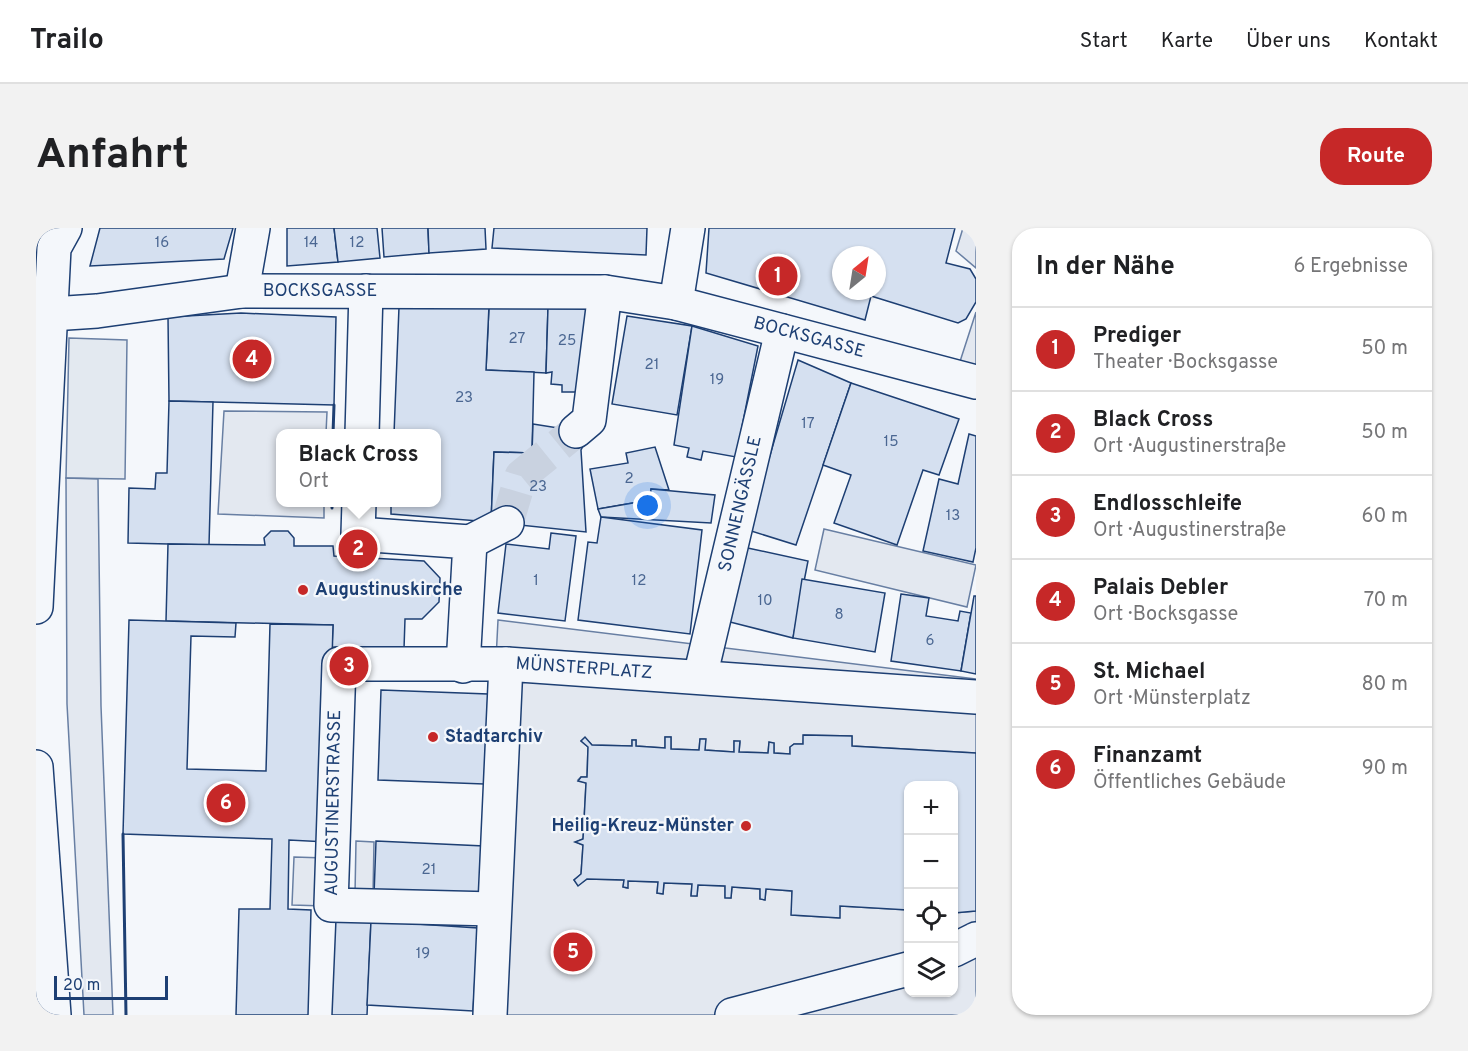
<!DOCTYPE html>
<html lang="de">
<head>
<meta charset="utf-8">
<style>
	:root { --surface:#fff; --page:#f2f2f2; --text:#202124; --muted:#757577; --line:#e0e0e0; --accent:#c62828 }
	body { margin:0; font-family:Overpass,sans-serif; background:var(--page); color:var(--text) }
	.controls { position:absolute; right:18px; bottom:18px; display:grid; overflow:hidden; border-radius:12px; box-shadow:0 2px 4px #0004 }
	.controls button { width:54px; height:54px; display:grid; place-items:center; padding:0; border:0; border-bottom:2px solid var(--line); background:var(--surface); color:var(--text); font:30px sans-serif }
	.compass { position:absolute; left:796px; top:18px; width:54px; height:54px; border-radius:50%; background:var(--surface); box-shadow:0 2px 4px #0004; rotate:30deg }
	.scale { position:absolute; left:18px; bottom:15px; width:114px; box-sizing:border-box; padding-left:6px; border:3px solid #1d3f73; border-top:0; font-size:16px; line-height:21px; white-space:nowrap; color:#1d3f73; -webkit-text-stroke:4px #f4f7fb; paint-order:stroke }
	.you { position:absolute; left:612px; top:278px; width:21px; height:21px; margin:-15px; border:4px solid #fff; border-radius:50%; background:#1a73e8; box-shadow:0 0 0 9px #1a73e833 }
	.badge { display:grid; place-items:center; width:39px; height:39px; border-radius:50%; background:var(--accent); color:#fff; font-size:20px; font-weight:700 }
	.pin { position:absolute; translate:-50% -50%; border:3px solid #fff; box-shadow:0 2px 6px #0006 }
	.popup { position:absolute; left:240px; top:201px; width:165px; height:78px; box-sizing:border-box; display:grid; place-content:center; border-radius:12px; background:var(--surface); filter:drop-shadow(0 2px 4px #0005); font-size:20px; white-space:nowrap; color:var(--muted) }
	.popup b { font-size:22px; color:var(--text) }
	.popup::after { content:''; position:absolute; left:50%; top:100%; margin-left:-12px; border:12px solid transparent; border-top-color:var(--surface) }
	.list { margin:0; padding:0; list-style:none }
	h2 { display:flex; justify-content:space-between; align-items:center; height:78px; margin:0; padding:0 24px; font-size:26px }
	h2 small { font-size:20px; font-weight:400; color:var(--muted) }
	.list li { display:grid; grid-template-columns:39px 1fr auto; gap:18px; align-items:center; box-sizing:border-box; height:84px; padding:0 24px; border-top:2px solid var(--line) }
	.list b { display:block; font-size:22px; white-space:nowrap }
	.list p { margin:0; font-size:20px; white-space:nowrap; color:var(--muted) }
	.list em { font-size:20px; font-style:normal; color:var(--muted) }
	.icon { flex:none; width:33px; height:33px; fill:none; stroke:currentColor; stroke-width:2; stroke-linecap:round; stroke-linejoin:round }
	.map { position:relative; flex:none; width:940px; height:787px; overflow:hidden; border-radius:24px }
	header { display:flex; align-items:center; gap:36px; box-sizing:border-box; height:84px; padding:0 30px; background:var(--surface); border-bottom:2px solid var(--line) }
	header strong { font-size:28px }
	nav { display:flex; gap:33px; margin-inline-start:auto; font-size:21px }
	.intro { display:flex; align-items:center; justify-content:space-between; box-sizing:border-box; height:144px; padding:0 36px }
	h1 { margin:0; font-size:42px }
	.button { padding:15px 27px; border-radius:24px; background:var(--accent); color:#fff; font-size:21px; font-weight:700 }
	main { display:flex; gap:36px; padding:0 36px }
	aside { flex:1; background:var(--surface); border-radius:24px; box-shadow:0 2px 4px #0004 }
	.map>svg:first-child { display:block }
	.green { fill:#e3e9f0; stroke:#687fa3; stroke-width:1.5 }
	.parking { fill:#e3e8f0; stroke:#687fa3; stroke-width:1.5 }
	.building { fill:#d5e0f0; stroke:#1d3f73; stroke-width:1.5; fill-rule:evenodd }
	.lines { fill:none; stroke-linecap:round; stroke-linejoin:round }
	.minor-tunnel { stroke:#c9d2e0; stroke-width:33; stroke-dasharray:33 16; stroke-linecap:butt }
	.minor-casing { stroke:#1d3f73; stroke-width:36 }
	.minor { stroke:#f4f7fb; stroke-width:33 }
	.wall { stroke:#1d3f73; stroke-width:3 }
	.poi-dot { fill:#c62828; stroke:#f4f7fb; stroke-width:2 }
	.labels { text-anchor:middle; dominant-baseline:central; stroke-width:4.5; stroke-linejoin:round; paint-order:stroke }
	.number-label { font-size:15px; fill:#4b6792 }
	.street-label { font-size:18px; fill:#1d3f73; stroke:#f4f7fb }
	.poi-label { font-size:18px; font-weight:bold; fill:#1d3f73; stroke:#f4f7fb; text-anchor:start }
</style>
</head>
<body>
<header>
<strong>Trailo</strong>
<nav><a>Start</a><a>Karte</a><a>Über uns</a><a>Kontakt</a></nav>
</header>
<div class="intro"><h1>Anfahrt</h1><a class="button">Route</a></div>
<main>
<div class="map">
<svg width="940" height="787" viewBox="0 0 940 787">
	<rect width="100%" height="100%" fill="#f4f7fb"/>
	<polygon class="green" points="33,110 91,112 89,251 30,250"/>
	<g class="parking">
		<polygon points="927,0 940,0 940,40 920,23"/>
		<polygon points="940,84 940,154 919,149"/>
		<polygon points="188,183 291,184 290,205 244,206 244,274 288,275 288,290 182,286"/>
		<polygon points="30,250 62,251 65,478 77,787 48,787 31,476"/>
		<polygon points="788,301 940,337 931,379 779,342"/>
		<polygon points="462,392 940,451 940,525 816,518 816,508 768,507 767,516 758,516 754,519 754,526 738,525 738,515 733,515 732,525 703,524 704,514 698,513 698,524 669,522 669,511 664,511 663,522 635,521 635,509 629,509 629,520 600,518 600,512 596,512 596,518 556,517 549,510 545,513 552,519 551,549 545,549 542,552 550,555 547,611 540,614 547,617 545,646 538,652 542,657 551,651 588,652 587,659 591,660 592,653 622,654 621,665 627,666 628,655 656,656 655,667 661,668 662,657 689,658 689,669 695,670 696,659 724,661 724,671 729,671 730,661 756,663 756,687 803,690 804,678 872,682 872,764 918,764 918,685 940,683 940,787 442,787"/>
		<polygon points="320,613 338,614 337,666 319,666"/>
		<polygon points="258,629 289,630 288,678 256,677"/>
	</g>
	<g class="building">
		<polygon points="64,0 197,0 188,31 54,38"/>
		<polygon points="251,0 298,0 302,34 251,38"/>
		<polygon points="298,0 341,0 344,30 302,34"/>
		<polygon points="346,0 392,0 393,25 348,29"/>
		<polygon points="392,0 449,0 450,21 393,25"/>
		<polygon points="458,0 611,0 610,27 456,20"/>
		<path d="M673,0H919L910,35L934,41L940,51V74L930,91L922,95L835,68L829,92L670,45ZM805,27H841V63H805Z"/>
		<polygon points="453,78 512,79 510,145 450,142"/>
		<polygon points="453,78 450,142 498,144 496,225 458,224 455,294 355,286 355,274 400,274 400,206 358,206 363,79"/>
		<polygon points="512,79 553,81 550,164 526,164 526,157 515,156 516,144 510,145"/>
		<polygon points="205,85 300,89 298,177 133,173 132,89"/>
		<polygon points="591,88 656,98 641,187 576,176"/>
		<polygon points="656,98 722,118 700,229 667,223 665,232 651,229 653,220 638,217"/>
		<polygon points="762,132 815,155 760,317 712,302"/>
		<polygon points="815,155 923,191 903,247 887,242 861,317 798,295 815,247 787,237"/>
		<polygon points="133,173 177,174 173,317 92,315 93,260 119,261 120,245 131,245"/>
		<polygon points="497,196 554,205 545,222 550,304 455,294 458,224 496,225"/>
		<polygon points="933,206 940,208 940,320 937,334 887,323 903,251 922,256"/>
		<polygon points="619,219 633,262 615,261 614,272 562,281 554,241 592,235 590,225"/>
		<polygon points="615,261 679,267 675,295 565,289 562,281 614,272"/>
		<polygon points="565,289 666,302 654,406 542,392 552,314 561,315"/>
		<polygon points="235,303 252,303 258,310 258,318 297,318 298,328 388,333 404,350 403,374 386,391 369,391 368,421 296,419 297,397 130,393 132,316 229,317 228,310"/>
		<polygon points="515,305 540,308 529,393 462,385 470,316 513,321"/>
		<polygon points="707,319 772,333 757,410 690,393"/>
		<polygon points="766,351 849,365 839,424 757,410"/>
		<polygon points="865,366 893,370 890,388 922,393 924,383 935,385 925,443 855,433"/>
		<polygon points="938,368 940,368 940,446 925,443"/>
		<polygon points="93,392 200,395 199,409 155,408 151,541 230,543 234,396 297,397 291,614 253,612 252,681 275,682 272,787 200,787 203,681 234,681 236,611 87,606"/>
		<polygon points="345,462 452,466 448,556 342,552"/>
		<polygon points="767,507 816,508 816,518 940,525 940,683 918,685 918,558 872,558 872,682 804,678 804,690 755,687 756,663 730,661 729,672 724,671 724,661 696,659 695,670 689,670 689,658 662,657 661,668 655,668 656,656 628,655 627,666 621,665 622,654 592,653 592,660 587,659 588,652 551,651 542,658 538,652 545,646 547,617 539,614 547,611 550,555 542,553 545,549 551,549 552,519 545,513 549,509 556,517 596,518 596,512 600,512 600,518 629,520 629,509 635,509 635,521 663,522 664,511 670,511 669,522 698,524 698,513 704,513 703,524 732,525 733,514 738,515 738,525 754,526 754,519 758,516 767,516"/>
		<polygon points="340,613 448,618 446,671 338,667"/>
		<polygon points="300,691 335,693 331,787 296,787"/>
		<polygon points="335,693 442,700 437,783 331,777"/>
	</g>
	<g class="lines">
		<polyline class="minor-tunnel" points="471,295 485,248 540,203"/>
		<g class="minor-casing">
			<g id="minor">
				<polyline points="206,63 217,0"/>
				<polyline points="640,75 652,0"/>
				<polyline points="0,87 61,83 206,63 569,64 640,75 940,154"/>
				<polyline points="540,203 553,192 569,64"/>
				<polyline points="326,206 330,63"/>
				<polyline points="323,274 322,306 434,314 427,438"/>
				<polyline points="434,314 471,295"/>
				<polyline points="0,379 18,20 29,0"/>
				<polyline points="664,449 746,103"/>
				<polyline points="0,539 18,787"/>
				<polyline points="458,681 295,677 303,436 470,436"/>
				<polyline points="918,722 940,711"/>
				<polyline points="454,787 470,436 940,469"/>
				<polyline points="696,787 872,741"/>
			</g>
		</g>
		<use href="#minor" class="minor"/>
		<g class="wall">
			<polyline points="297,206 298,177"/>
			<polyline points="296,280 296,274"/>
			<polyline points="87,606 90,787"/>
		</g>
	</g>
	<g class="poi-dot">
		<circle cx="267" cy="362" r="6"/>
		<circle cx="397" cy="509" r="6"/>
		<circle cx="710" cy="598" r="6"/>
	</g>
	<g class="labels">
		<g class="number-label">
			<text x="126" y="15">16</text>
			<text x="275" y="15">14</text>
			<text x="321" y="15">12</text>
			<text x="481" y="111">27</text>
			<text x="531" y="113">25</text>
			<text x="616" y="137">21</text>
			<text x="681" y="152">19</text>
			<text x="428" y="170">23</text>
			<text x="772" y="196">17</text>
			<text x="855" y="214">15</text>
			<text x="593" y="251">2</text>
			<text x="502" y="259">23</text>
			<text x="917" y="288">13</text>
			<text x="500" y="353">1</text>
			<text x="603" y="353">12</text>
			<text x="729" y="373">10</text>
			<text x="803" y="387">8</text>
			<text x="894" y="413">6</text>
			<text x="393" y="642">21</text>
			<text x="387" y="726">19</text>
		</g>
		<g class="street-label">
			<text x="284" y="63">BOCKSGASSE</text>
			<text transform="translate(773 110) rotate(15)">BOCKSGASSE</text>
			<text transform="translate(705 276) rotate(-77)">SONNENGÄSSLE</text>
			<text transform="translate(548 441) rotate(4)">MÜNSTERPLATZ</text>
			<text transform="translate(298 575) rotate(-89)">AUGUSTINERSTRASSE</text>
		</g>
		<g class="poi-label">
			<text x="279" y="362">Augustinuskirche</text>
			<text x="409" y="509">Stadtarchiv</text>
			<text x="698" y="598" text-anchor="end">Heilig-Kreuz-Münster</text>
		</g>
	</g>
</svg>
<div class="controls">
<button>+</button>
<button>−</button>
<button><svg class="icon" aria-label="locate" viewBox="0 0 24 24"><circle cx="12" cy="12" r="6"/><path d="M12 2v4M12 18v4M2 12h4M18 12h4"/></svg></button>
<button><svg class="icon" aria-label="layers" viewBox="0 0 24 24"><path d="M12 4l9 5-9 5-9-5zM3 14l9 5 9-5"/></svg></button>
</div>
<svg class="compass" viewBox="-18 -18 36 36"><path d="M0-13l5 13h-10z" fill="#e53935"/><path d="M0 13l5-13h-10z" fill="#757577"/></svg>
<div class="scale">20 m</div>
<div class="you"></div>
<div class="pin badge" style="left:742px;top:48px">1</div>
<div class="pin badge" style="left:322px;top:321px">2</div>
<div class="popup"><b>Black Cross</b>Ort</div>
<div class="pin badge" style="left:313px;top:438px">3</div>
<div class="pin badge" style="left:216px;top:131px">4</div>
<div class="pin badge" style="left:537px;top:724px">5</div>
<div class="pin badge" style="left:190px;top:575px">6</div>
</div>
<aside>
<h2>In der Nähe<small>6 Ergebnisse</small></h2>
<ul class="list">
<li><span class="badge">1</span><div><b>Prediger</b><p>Theater · Bocksgasse</p></div><em>50 m</em></li>
<li><span class="badge">2</span><div><b>Black Cross</b><p>Ort · Augustinerstraße</p></div><em>50 m</em></li>
<li><span class="badge">3</span><div><b>Endlosschleife</b><p>Ort · Augustinerstraße</p></div><em>60 m</em></li>
<li><span class="badge">4</span><div><b>Palais Debler</b><p>Ort · Bocksgasse</p></div><em>70 m</em></li>
<li><span class="badge">5</span><div><b>St. Michael</b><p>Ort · Münsterplatz</p></div><em>80 m</em></li>
<li><span class="badge">6</span><div><b>Finanzamt</b><p>Öffentliches Gebäude</p></div><em>90 m</em></li>
</ul>
</aside>
</main>
</body>
</html>
